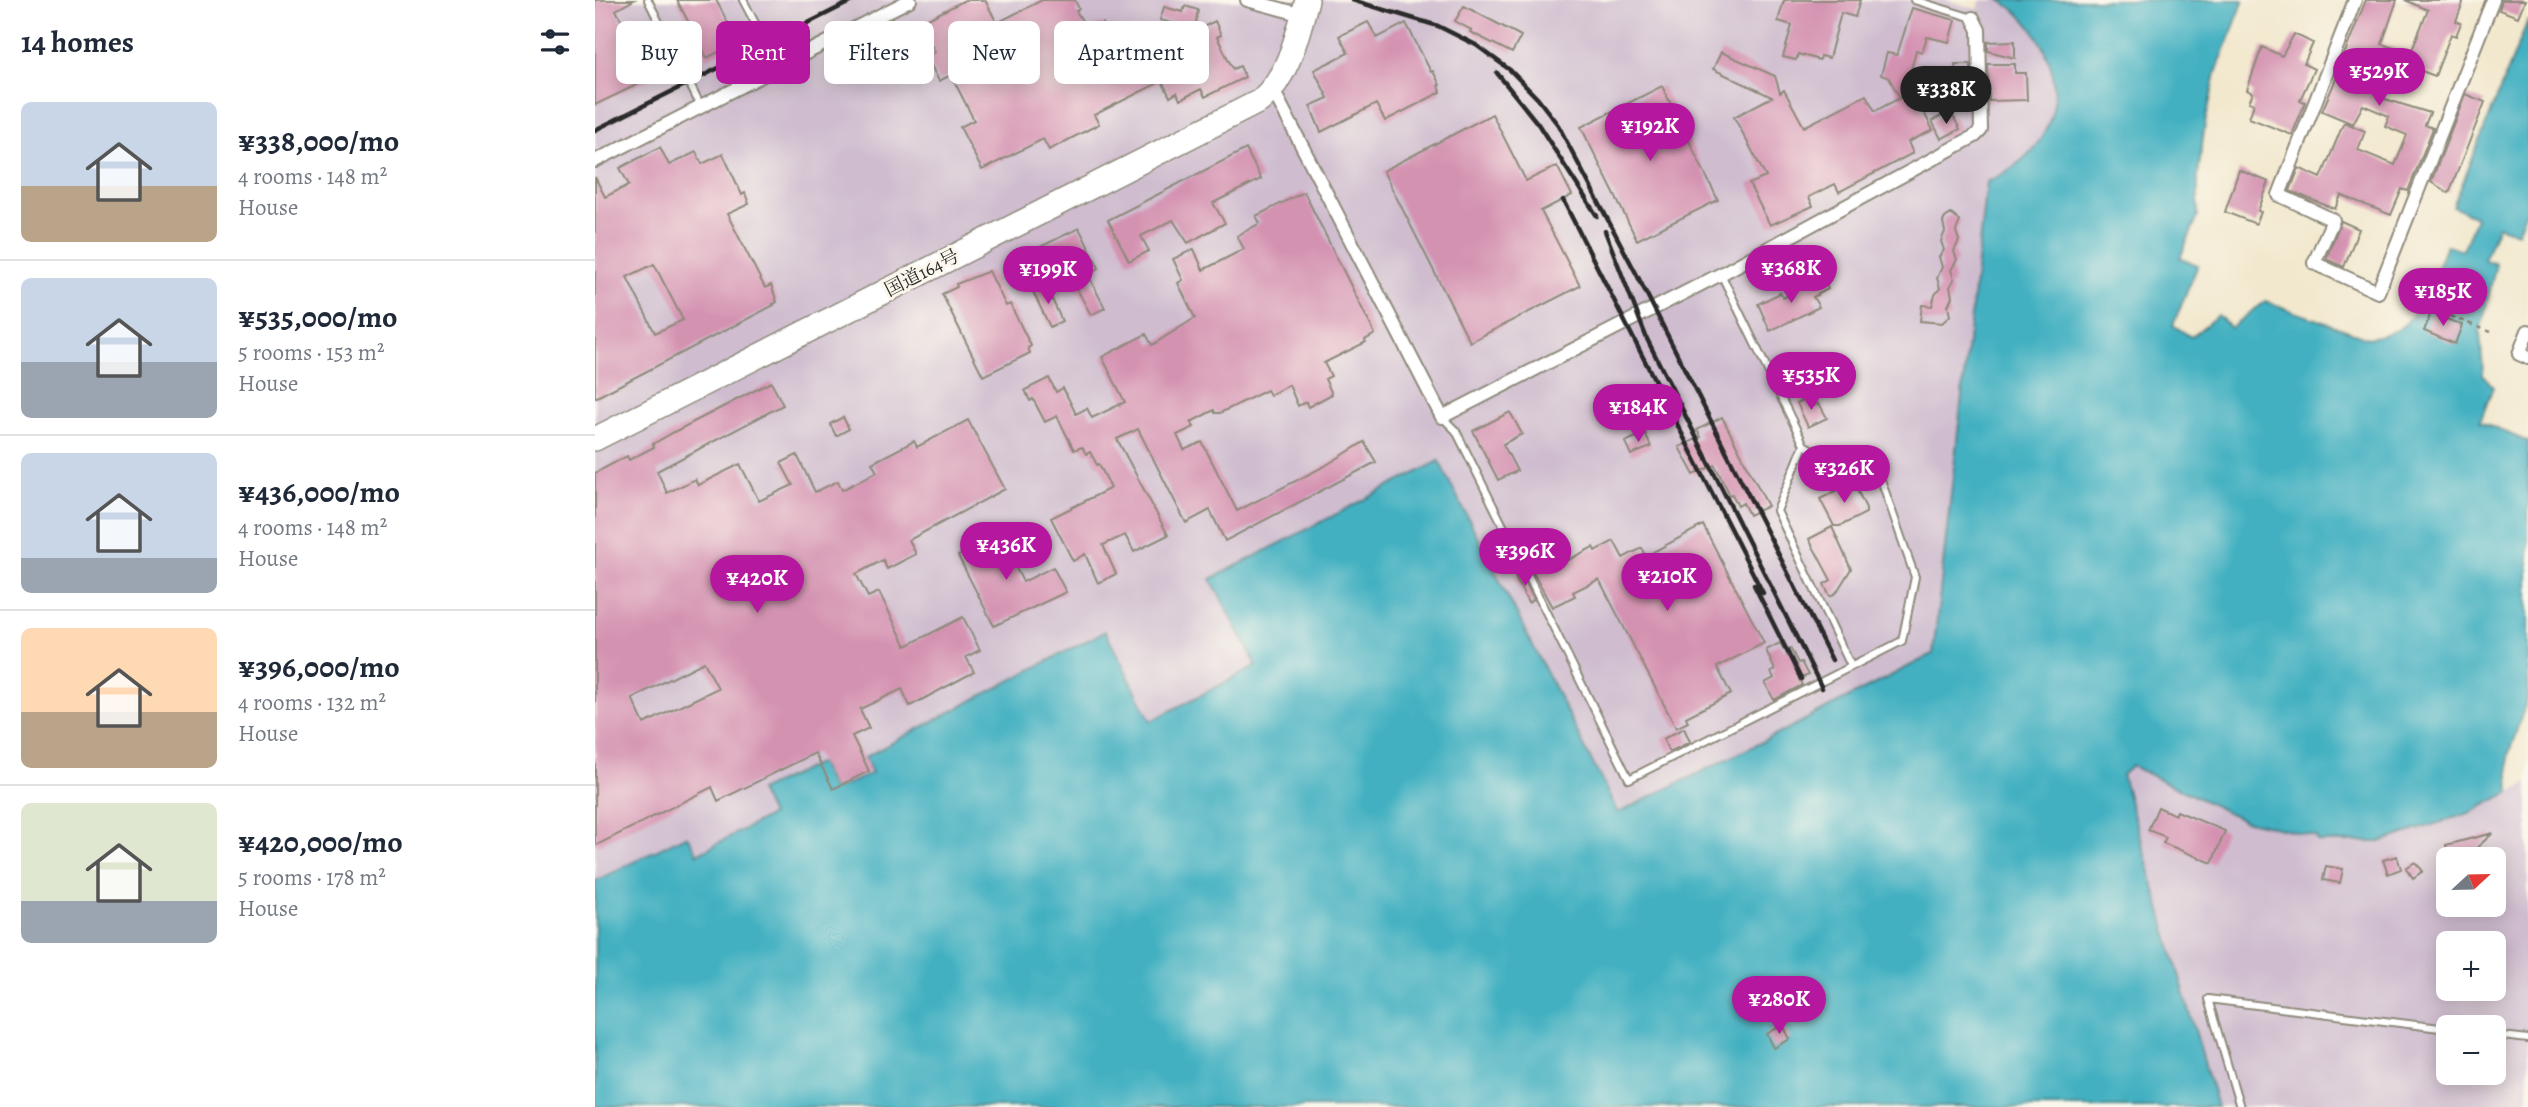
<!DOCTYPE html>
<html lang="en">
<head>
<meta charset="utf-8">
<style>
  :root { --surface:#fff; --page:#f2f2f3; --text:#1f2937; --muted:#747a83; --line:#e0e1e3; --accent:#b5179e }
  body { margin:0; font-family:Alegreya,"Noto Serif JP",serif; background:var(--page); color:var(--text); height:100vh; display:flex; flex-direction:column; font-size:26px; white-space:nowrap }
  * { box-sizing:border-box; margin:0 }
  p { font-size:23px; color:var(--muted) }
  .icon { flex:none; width:38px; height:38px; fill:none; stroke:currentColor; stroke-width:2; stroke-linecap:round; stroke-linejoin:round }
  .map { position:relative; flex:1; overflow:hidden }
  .drawer { display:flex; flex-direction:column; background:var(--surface); width:595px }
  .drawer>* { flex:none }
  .guide { position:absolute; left:21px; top:21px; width:665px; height:63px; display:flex; gap:14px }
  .needle { width:46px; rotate:68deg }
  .tools { position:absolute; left:1841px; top:847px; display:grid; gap:14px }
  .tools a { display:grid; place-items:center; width:70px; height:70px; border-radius:10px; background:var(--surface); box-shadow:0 4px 18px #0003; font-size:35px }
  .price { position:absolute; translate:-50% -60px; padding:0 16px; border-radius:24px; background:var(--accent); color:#fff; font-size:23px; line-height:46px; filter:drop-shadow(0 2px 4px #0008) }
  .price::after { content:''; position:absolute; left:50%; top:42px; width:21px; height:16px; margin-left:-10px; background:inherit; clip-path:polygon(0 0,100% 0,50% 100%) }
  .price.active { background:#222; color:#fff }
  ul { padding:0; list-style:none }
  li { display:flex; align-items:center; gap:21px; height:175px; padding:0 21px }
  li+li { border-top:2px solid var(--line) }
  li span { display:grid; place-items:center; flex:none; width:196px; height:140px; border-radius:10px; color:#555 }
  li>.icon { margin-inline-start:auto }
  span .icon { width:84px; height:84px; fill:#fffc; stroke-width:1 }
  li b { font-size:30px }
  h2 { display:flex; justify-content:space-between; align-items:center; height:84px; padding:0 21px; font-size:30px }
  .pill { padding:0 24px; border-radius:10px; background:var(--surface); box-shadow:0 4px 18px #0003; font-size:24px; line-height:63px }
  .pill.active { background:var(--accent); color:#fff }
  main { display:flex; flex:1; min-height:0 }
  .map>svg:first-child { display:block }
</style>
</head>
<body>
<main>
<section class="drawer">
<h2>14 homes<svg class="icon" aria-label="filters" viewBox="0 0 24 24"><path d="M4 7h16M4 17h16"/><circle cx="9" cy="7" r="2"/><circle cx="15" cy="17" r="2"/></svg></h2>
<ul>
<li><span style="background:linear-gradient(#c9d6e8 60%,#b9a48a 0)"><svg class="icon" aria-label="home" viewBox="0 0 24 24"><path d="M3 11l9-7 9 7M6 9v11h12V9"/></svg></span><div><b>¥338,000/mo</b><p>4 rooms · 148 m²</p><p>House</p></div></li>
<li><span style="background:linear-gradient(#c9d6e8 60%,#9aa5b1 0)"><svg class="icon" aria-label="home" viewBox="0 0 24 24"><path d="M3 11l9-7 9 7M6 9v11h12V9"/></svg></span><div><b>¥535,000/mo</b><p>5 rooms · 153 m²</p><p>House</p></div></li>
<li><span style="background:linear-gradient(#c9d6e8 75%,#9aa5b1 0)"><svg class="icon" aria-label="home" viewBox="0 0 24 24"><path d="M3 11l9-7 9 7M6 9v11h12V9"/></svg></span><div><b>¥436,000/mo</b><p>4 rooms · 148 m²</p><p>House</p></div></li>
<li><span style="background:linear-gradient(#ffd9b3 60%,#b9a48a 0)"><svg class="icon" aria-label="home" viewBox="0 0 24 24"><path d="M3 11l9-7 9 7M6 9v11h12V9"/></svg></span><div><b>¥396,000/mo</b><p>4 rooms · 132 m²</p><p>House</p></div></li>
<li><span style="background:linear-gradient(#dfe7d0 70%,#9aa5b1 0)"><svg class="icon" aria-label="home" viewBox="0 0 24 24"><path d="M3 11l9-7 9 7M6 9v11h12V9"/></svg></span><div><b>¥420,000/mo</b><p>5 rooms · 178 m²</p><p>House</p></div></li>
</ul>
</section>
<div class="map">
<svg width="1933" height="1107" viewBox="0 0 1933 1107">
  <rect width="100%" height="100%" fill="#fbf7ec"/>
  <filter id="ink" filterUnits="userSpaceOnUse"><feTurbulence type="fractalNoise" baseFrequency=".0143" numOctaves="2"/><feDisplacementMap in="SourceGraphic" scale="14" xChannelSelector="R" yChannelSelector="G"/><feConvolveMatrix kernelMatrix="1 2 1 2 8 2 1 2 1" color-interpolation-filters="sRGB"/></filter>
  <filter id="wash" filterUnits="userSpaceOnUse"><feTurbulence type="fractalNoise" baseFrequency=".00686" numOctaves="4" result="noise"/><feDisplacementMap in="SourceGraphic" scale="28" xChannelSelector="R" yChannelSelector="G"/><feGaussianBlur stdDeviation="1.57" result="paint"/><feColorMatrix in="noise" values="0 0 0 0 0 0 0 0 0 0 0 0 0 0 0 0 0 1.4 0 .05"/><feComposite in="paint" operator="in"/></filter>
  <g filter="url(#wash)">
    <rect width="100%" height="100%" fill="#f2e8ce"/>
    <path fill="#cfbdcf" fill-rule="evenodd" d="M0,0H1351L1382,9L1386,0H1404L1430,17L1445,36L1454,61L1458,82V104L1453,125L1442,144L1427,161L1407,175L1391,182L1338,654L1171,740L1023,813L843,461L617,579L662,666L555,721L509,631L270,757L278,773L238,792L223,763L165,791L177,815L101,854L92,835L0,881Z
      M1536,766L1649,820L1721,837L1724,842H1785L1925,788L1933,782V1107H1622L1534,805L1527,775ZM1853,859H1899V905H1853ZM1853,943H1899V989H1853ZM1853,1027H1899V1073H1853Z"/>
    <path fill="#43b0c1" stroke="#376e76" stroke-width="2" d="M1405,0H1649L1621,73L1610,124L1603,175V216L1585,258L1603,265L1578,325L1596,337L1623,315L1636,328L1670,301L1773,338C1783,336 1795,334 1805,328C1826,314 1841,269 1851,245L1868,250L1881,217L1858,207L1933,20V206L1922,233L1903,226L1889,260L1901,264L1885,332L1888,374L1898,387L1885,421L1933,442V697L1913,756L1915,792L1874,813L1785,842H1723L1721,837L1649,820L1537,766L1527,775L1622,1107H0V881L92,835L102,854L176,815L164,791L224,763L238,791L277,773L270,757L510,631L556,721L662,666L616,579L844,461L1023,813L1171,740L1338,654L1391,182C1417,171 1442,152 1453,125C1472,78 1446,23 1405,0Z"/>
    <g id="blocks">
      <path fill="#d492b1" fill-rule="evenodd" d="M0,0H39L21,10L56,78L0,105Z
        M82,0H121L143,42L112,58Z
        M370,0H390L402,23L447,0H480L484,9L481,11L493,30L508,23L519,47L524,45L537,71L585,47L582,40L620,21L626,35L622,37L638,69L645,66L650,77L610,97L606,89L585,100L582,93L575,97L567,81L499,115L504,124L454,150L448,139L387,170L365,127L379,120L356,75L344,81L331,56L340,52L325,23Z
        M1189,0H1265L1260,17L1246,13L1234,58L1225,56L1224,60L1203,54L1201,60L1188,57L1197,25L1183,21Z
        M1771,0H1802L1787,44L1815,54L1833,10L1810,0H1869L1861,21L1866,23L1861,36L1856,34L1840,76L1802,62L1787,98L1835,113L1830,125L1838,128L1813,191L1807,189L1796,215L1746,195L1740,209L1695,191L1704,168L1726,178L1749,122L1770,131L1763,150L1800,165L1809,143L1812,135L1790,126L1794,116L1768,105L1758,124L1727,111L1751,56L1749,55Z
        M1907,0H1930L1923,17L1904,10Z
        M590,6L603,10L600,29L565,20L569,7L588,12Z
        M869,6L926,36L917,53L875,32L876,30L860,21Z
        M1317,8L1360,20L1354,42L1332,37L1327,52L1321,50L1313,82L1338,130L1313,142L1318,153L1244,192L1240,184L1214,197L1218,206L1175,225L1154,184L1171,177L1139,117L1177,97L1118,69L1126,52L1180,76L1185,93L1189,90L1209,127L1271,95L1280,111L1305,98L1294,78L1286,75L1292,53L1302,55Z
        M773,22L782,38L811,23L836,72L838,71L845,85L843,86L846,92L790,121L781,104L726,132L715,106L733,98L719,70L753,53L744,36Z
        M1699,34L1718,43L1709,64L1719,69L1705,100L1710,102L1697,135L1654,118L1659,104L1654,102L1658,93L1652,90L1667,47L1687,56Z
        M1420,41V58L1393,51V42Z
        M1360,64H1376V78H1361Z
        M1393,64H1420V73H1431L1432,100L1394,101Z
        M1067,86L1123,200L1042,240L986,127Z
        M1870,94L1890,102L1854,193L1836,182Z
        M1353,113L1355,118L1358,116L1365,129L1346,139L1337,121Z
        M897,114L931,181L962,166L977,195L946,211L985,286L875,342L788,171Z
        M65,147L74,165L101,152L107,164L128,154L147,195L150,193L154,204L132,214L170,288L176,285L182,302L178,304L179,305L0,398V177L10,197L34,185L25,168ZM59,264L88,320L60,333L32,277Z
        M651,149L666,179L618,203L630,223L593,243L578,220L546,236L554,251L534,261L513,220Z
        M1644,170L1674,182L1663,211L1666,212L1661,224L1630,212Z
        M709,192L780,334L770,340L771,342L729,363L736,376L730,379L737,394L713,407L711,402L703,406L694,385L675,395L672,390L625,413H620L619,410L596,422L599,427L582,435L589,450L607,442L642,511L730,466L769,442L781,462L630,541L615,510L591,523L543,429L522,439L573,535L539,552L530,535L508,545L521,574L503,583L490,554L478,561L456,518L516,488L504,464L502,465L495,452L491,454L487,447L479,450L462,416L450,422L438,399L435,401L430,390L454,378L461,392L468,388L481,414L492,408L497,418L530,402L507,357L551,334L557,345L600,318L583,283L588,280L578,259L599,249L608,270L649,249L642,236L665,223L661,216Z
        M1356,214L1365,221L1361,231L1364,241L1359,251L1362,260L1356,270L1359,279L1355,287L1357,297L1353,306L1355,316L1347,323L1325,321L1327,305L1337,306L1340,295L1345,288L1342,278L1347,267L1344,257L1349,250L1346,241L1350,232L1348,222L1350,218Z
        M1746,221L1764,229L1749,267L1731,259Z
        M484,228L504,268L493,275L510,308L496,315L478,282L456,293L451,282L460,278L445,247Z
        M394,271L411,306L415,304L436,346L433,348L435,353L388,376L347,294L362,287L361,284Z
        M1227,278L1233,289L1218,297L1224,307L1175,331L1163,304L1185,293L1188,298Z
        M451,286L467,321L455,327L438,292Z
        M1836,313L1867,325L1860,344L1829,331Z
        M176,382L188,405L62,471L72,493L100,479L103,485L145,464L164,501L198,485L186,463L202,455L220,492L243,481L247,490L282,472L277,463L319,441L322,447L373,420L410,489L314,540L321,554L292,569L288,560L261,574L273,597L284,592L311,646L368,617L385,650L371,657L379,672L315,706L307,689L265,709L274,728L257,736L274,771L238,789L220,753L123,801L117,787L0,846V473L32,456L34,460L59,447L58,444L79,432ZM109,662L123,688L49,724L37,698Z
        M1214,397L1218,406L1224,403L1232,418L1213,427L1202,403Z
        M915,412L927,434L908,444L922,471L903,480L878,431Z
        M248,417L254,429L241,436L235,424Z
        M1127,417L1173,506L1154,515L1148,503L1143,506L1137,494L1135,495L1120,465L1099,475L1084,447L1106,437L1102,430Z
        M1050,433L1056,447L1036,455L1030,442Z
        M1258,482L1271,508V513L1245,526H1239L1225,499Z
        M1108,525L1169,643L1122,667L1136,694L1091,717L1093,722L1081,728L1004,579L978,592L980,596L957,607L936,569L940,566L939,564L957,552L965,564L998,547L1000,551L1019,541L1028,558L1047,548L1051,556Z
        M1237,527L1256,569L1241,593L1235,596L1229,584L1236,580L1214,539Z
        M404,535L428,582L458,567L471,592L399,626L363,556Z
        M926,574L939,600L933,603L920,577Z
        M1185,643L1189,650L1195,648L1203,663L1206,662L1213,675L1204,679L1207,685L1179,700L1170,683L1179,678L1176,672L1180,670L1171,650Z
        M1089,728L1095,742L1074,752L1068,739Z
        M1563,807L1580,815L1582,811L1630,831L1617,863L1568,843L1571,837L1553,830Z
        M1898,833L1878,851L1854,857L1851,845Z
        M1802,856L1806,869L1793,874L1788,860Z
        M1820,862L1828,871L1818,878L1811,868Z
        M1731,866L1748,869L1745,883L1728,880Z
        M1188,1025L1195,1039L1179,1048L1172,1034Z"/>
    </g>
  </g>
  <g filter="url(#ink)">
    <use href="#blocks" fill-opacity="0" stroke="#8e8a7c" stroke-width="2"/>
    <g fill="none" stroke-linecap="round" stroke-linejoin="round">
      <g stroke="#8e8a7c" stroke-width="10">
        <path id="lane" d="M53,0L106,107
          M148,0L183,67
          M1319,0L1378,18
          M847,417L861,431L1034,779L1307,641L1320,577L1284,474L1241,463L1209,445L1126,274
          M1209,445L1182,511L1256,666
          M1899,1035L1933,1039
          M1645,1107L1613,999L1853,1029"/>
      </g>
      <g stroke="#8e8a7c" stroke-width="16">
        <path id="street" d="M652,0L708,15
          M1760,0L1684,195L1738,220L1719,263L1783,292L1898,0
          M678,90L847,417L1126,274L1380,136L1386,130L1384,30L1378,18
          M0,161L315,0
          M1933,331L1924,354L1933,358"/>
      </g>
      <g stroke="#8e8a7c" stroke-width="26">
        <path id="highway" d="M0,439L665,101C694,76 702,36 712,0"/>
      </g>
      <path stroke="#8e8a7c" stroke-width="2.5" stroke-dasharray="5 5" stroke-linecap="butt" d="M1808,298L1896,332"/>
      <use href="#lane" stroke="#fff" stroke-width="6"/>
      <use href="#street" stroke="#fff" stroke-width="12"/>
      <use href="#highway" stroke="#fff" stroke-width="23"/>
      <path stroke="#2b2b2b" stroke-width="4.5" d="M757,0L843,26L881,45L915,70L943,99L963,125L1042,275L1237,660
        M902,73L943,124L1002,216
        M0,130L259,0
        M968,200L1168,593
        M1010,231L1052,339L1227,688
        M1159,585L1206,679"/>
    </g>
  </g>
  <g text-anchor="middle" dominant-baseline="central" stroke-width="6" stroke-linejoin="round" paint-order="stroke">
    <g font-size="19" fill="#2b2b2b" stroke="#fbf7ec">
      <text transform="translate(327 273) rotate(-27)">国道164号</text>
    </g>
  </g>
</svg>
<div class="tools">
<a><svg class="needle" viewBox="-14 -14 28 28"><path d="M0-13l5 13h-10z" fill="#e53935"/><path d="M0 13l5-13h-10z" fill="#747a83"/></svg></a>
<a>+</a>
<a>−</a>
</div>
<b class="price" style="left:1784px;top:108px">¥529K</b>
<b class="price active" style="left:1351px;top:126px">¥338K</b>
<b class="price" style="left:1055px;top:163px">¥192K</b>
<b class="price" style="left:1196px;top:305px">¥368K</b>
<b class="price" style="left:453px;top:306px">¥199K</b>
<b class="price" style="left:1848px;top:328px">¥185K</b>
<b class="price" style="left:1216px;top:412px">¥535K</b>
<b class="price" style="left:1043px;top:444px">¥184K</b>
<b class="price" style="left:1249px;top:505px">¥326K</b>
<b class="price" style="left:411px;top:582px">¥436K</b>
<b class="price" style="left:930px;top:588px">¥396K</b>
<b class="price" style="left:1072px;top:613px">¥210K</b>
<b class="price" style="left:162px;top:615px">¥420K</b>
<b class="price" style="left:1184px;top:1036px">¥280K</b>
<div class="guide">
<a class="pill">Buy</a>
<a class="pill active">Rent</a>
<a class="pill">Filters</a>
<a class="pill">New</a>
<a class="pill">Apartment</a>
</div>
</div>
</main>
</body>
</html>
